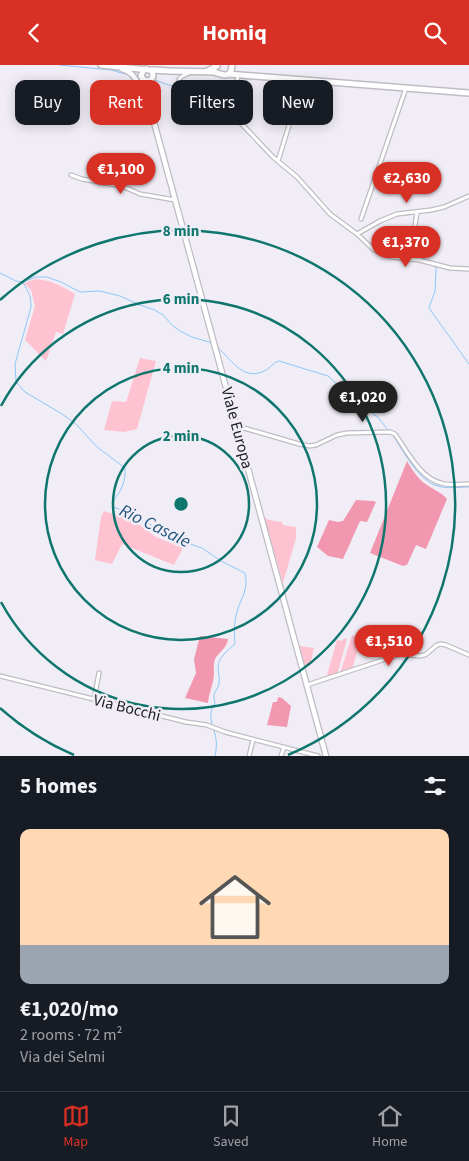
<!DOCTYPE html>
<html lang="en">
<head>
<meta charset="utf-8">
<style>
  :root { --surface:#171b24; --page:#20242c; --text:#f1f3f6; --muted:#9ea1a6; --line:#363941; --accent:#d93025 }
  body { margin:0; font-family:"Source Sans 3",sans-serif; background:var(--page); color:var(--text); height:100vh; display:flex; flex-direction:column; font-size:19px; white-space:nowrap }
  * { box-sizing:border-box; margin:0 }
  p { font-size:16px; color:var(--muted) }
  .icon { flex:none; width:28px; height:28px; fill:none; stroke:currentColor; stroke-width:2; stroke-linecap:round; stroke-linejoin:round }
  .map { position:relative; height:691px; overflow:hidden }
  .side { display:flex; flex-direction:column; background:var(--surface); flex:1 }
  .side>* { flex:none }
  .hud { position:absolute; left:15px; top:15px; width:440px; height:45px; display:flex; gap:10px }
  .price { position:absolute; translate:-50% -42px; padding:0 11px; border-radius:18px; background:var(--accent); color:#fff; font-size:16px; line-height:32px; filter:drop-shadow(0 1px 2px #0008) }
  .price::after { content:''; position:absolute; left:50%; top:30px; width:15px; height:11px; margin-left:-8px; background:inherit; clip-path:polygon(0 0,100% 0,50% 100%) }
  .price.on { background:#222; color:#fff }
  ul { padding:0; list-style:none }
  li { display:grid; align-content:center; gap:10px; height:265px; padding:0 20px }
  li span { display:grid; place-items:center; height:155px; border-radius:10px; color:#555 }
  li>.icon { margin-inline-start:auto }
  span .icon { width:90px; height:90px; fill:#fffc; stroke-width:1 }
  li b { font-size:21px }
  h2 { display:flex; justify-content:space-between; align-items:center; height:60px; padding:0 20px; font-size:21px }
  .chip { padding:0 18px; border-radius:10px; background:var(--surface); box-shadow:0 2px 12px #0003; font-size:18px; line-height:45px }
  .chip.on { background:var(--accent); color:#fff }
  header { display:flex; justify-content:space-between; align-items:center; height:65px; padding:0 20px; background:var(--accent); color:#fff; font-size:22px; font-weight:700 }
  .dock { display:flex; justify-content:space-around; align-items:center; height:70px; border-top:1px solid var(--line); background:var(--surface); font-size:14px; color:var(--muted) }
  .dock a { display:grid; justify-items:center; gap:2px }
  .dock .on { color:var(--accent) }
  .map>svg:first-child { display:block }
</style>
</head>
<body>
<header><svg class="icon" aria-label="back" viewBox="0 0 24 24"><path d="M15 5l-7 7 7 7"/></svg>Homiq<svg class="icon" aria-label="search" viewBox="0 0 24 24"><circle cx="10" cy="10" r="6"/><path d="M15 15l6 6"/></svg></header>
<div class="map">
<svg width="469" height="691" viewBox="0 0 469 691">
  <rect width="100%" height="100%" fill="#f1edf6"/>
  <path fill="#ffc2d1" d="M35,214C51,215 62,221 75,229L63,269L56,267L46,296L25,275L35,241L31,225L24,218Z
    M140,293L156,296L137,364L124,367L104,365L112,336L126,337Z
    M104,446L134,456L156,472L183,483L174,500L122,479L112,499L95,495L101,452Z
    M264,452L269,455L282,457L283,460L296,462V473L283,518Z
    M352,570L361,573L352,605L340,609Z
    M344,573L347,574L337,610L329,612L327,610L337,575L342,576Z
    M299,581L314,583L310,601H305Z"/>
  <path fill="#f297b0" d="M407,396C413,406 418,414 427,420C434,425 441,427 447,434L426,484L416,480L407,500L403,501L370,488Z
    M356,435L371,436H373L376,437L367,457L360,456L343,494L328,491L317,482L329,455L338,457L343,456Z
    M200,571L228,574C227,583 219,587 215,594C213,600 214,604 214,610C213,620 209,628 208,638L185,633L196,608L194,594Z
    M278,632L282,633L291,641L287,662L267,660L273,637H277Z"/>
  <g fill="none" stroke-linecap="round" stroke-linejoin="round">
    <path stroke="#8ec7f7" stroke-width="1" d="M59,0L111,5L129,10
      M155,15L180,24
      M246,66L274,95
      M316,136L321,141
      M431,200L435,201L436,203L435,226L429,243L469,299
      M0,208L16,216L23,217C28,228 31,228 31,242L15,299L16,317L25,327L62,349L76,359L97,382L125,403C126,416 121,427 112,437L113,442L131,448L173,473L202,483L221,496L245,508C249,525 241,532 237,547C234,558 234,568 235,579C228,585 218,593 218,602C218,607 220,613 219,619C216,628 212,627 215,638C206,651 214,661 216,674C217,679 216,686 215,691
      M23,217L36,212H47L61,217L80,227L100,226L120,231L140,240L155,245L163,250L172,260L180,266L192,272L212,278
      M217,282C231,293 241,315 262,307C269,305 272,298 279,296L328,311L350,331L368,346L378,352L387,364
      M392,369C403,385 418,416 438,421C447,424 459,422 469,422"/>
    <g stroke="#bfbcc4" stroke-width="5.5">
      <path id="street" d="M189,8C180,12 176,13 182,23L217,38L224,42L237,54L273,92L297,112L330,149L357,169L374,185L391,192L419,195L450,203L469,204
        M224,42L230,22L237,17L238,10
        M278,96L303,15
        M71,110L82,114L122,121L140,129L175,135
        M361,154L406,23
        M410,166L414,167L417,147
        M357,169L380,156L397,149L431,145L444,142L469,131
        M419,195L421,176
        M237,361L299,379L310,381L316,380L337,370L347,368L390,367L395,369C407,386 420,413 441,418C450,421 460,419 469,419
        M0,611L186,657L207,660L225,667L318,691
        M307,620L401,589L419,591L425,590L437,580L441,579L446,580L469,590
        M94,634L99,608
        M249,691L253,675
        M281,691L284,682"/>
    </g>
    <g stroke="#bfbcc4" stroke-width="7">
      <path id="secondary" d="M122,4C134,7 137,17 143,27
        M142,13L326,691
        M147,30L151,15"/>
    </g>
    <g stroke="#bfbcc4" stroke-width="8">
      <path id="primary" d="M101,0L149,5L152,6L153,11C152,15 149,17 144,15L141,11L143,6L146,4
        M151,5H154C174,7 194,6 214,7C218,8 221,10 225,10C229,10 229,9 231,6L232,0
        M207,6L217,1
        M228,9L469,28"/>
    </g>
    <use href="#street" stroke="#fff" stroke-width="3"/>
    <use href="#secondary" stroke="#fff" stroke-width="4.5"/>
    <use href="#primary" stroke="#fff" stroke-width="5"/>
  </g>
  <g fill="none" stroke="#0f766e" stroke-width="2.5">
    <circle cx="181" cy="439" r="68"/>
    <circle cx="181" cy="439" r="136"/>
    <path d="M1 341A205 205 0 1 1 1 537"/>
    <path d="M74 690A273 273 0 0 1 0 643M0 235A273 273 0 1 1 288 690"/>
  </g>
  <g text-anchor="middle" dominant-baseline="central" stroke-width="5" stroke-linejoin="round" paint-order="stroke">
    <g font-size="16" fill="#1c1b1e" stroke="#f1edf6">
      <text transform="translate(237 363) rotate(75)">Viale Europa</text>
      <text transform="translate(127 643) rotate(14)">Via Bocchi</text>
    </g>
    <g font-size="18" font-style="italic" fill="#23567e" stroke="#f1edf6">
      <text transform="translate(155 461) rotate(26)">Rio Casale</text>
    </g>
  </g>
  <circle cx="181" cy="439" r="8" fill="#0f766e" stroke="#f1edf6" stroke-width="2.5"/>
  <g font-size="15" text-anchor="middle" font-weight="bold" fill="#0f766e" stroke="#f1edf6" stroke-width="5" stroke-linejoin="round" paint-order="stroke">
    <text x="181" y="171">8 min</text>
    <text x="181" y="239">6 min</text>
    <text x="181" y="308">4 min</text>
    <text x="181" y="376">2 min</text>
  </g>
</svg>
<b class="price" style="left:121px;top:130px">€1,100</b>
<b class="price" style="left:407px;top:139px">€2,630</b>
<b class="price" style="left:406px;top:203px">€1,370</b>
<b class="price on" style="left:363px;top:358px">€1,020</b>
<b class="price" style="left:389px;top:602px">€1,510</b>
<div class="hud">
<a class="chip">Buy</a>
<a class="chip on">Rent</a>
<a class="chip">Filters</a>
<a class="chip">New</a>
</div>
</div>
<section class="side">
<h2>5 homes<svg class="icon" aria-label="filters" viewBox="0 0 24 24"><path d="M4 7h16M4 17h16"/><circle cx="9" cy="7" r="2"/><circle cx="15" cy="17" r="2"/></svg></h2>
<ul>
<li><span style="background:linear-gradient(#ffd9b3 75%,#9aa5b1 0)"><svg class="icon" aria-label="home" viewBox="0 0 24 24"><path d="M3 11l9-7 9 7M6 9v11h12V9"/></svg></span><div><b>€1,020/mo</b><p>2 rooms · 72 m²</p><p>Via dei Selmi</p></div></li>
</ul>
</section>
<nav class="dock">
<a class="on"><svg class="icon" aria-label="map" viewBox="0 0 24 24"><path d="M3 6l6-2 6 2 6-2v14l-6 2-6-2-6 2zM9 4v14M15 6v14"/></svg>Map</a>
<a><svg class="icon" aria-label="saved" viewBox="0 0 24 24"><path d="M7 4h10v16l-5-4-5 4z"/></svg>Saved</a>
<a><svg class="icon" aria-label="home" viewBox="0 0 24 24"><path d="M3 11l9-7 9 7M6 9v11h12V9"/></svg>Home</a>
</nav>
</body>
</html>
